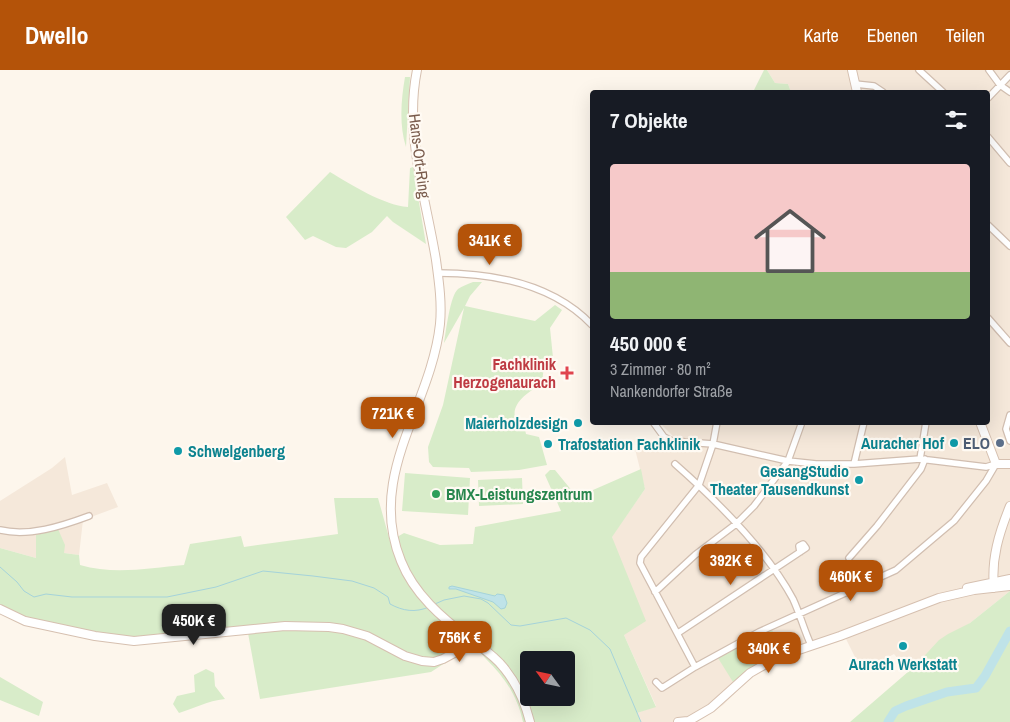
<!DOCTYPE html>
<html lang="de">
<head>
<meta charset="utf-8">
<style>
  :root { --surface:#171b24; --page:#20242c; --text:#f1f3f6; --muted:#9ea1a6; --line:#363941; --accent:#b45309 }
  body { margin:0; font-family:"Archivo Narrow",sans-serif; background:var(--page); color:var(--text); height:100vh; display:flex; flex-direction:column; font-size:19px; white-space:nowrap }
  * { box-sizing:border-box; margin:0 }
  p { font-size:16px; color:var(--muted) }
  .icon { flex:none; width:28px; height:28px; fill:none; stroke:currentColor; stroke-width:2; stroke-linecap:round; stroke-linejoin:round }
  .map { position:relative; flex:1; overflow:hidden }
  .panel { position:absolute; left:590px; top:20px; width:400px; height:335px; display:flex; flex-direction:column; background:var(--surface); border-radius:5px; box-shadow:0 5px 20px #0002 }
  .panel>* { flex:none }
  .needle { width:32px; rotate:303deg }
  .fabs { position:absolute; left:520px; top:581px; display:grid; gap:10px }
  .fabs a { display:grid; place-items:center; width:55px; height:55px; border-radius:5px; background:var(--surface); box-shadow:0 5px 20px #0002; font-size:25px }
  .price { position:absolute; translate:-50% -42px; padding:0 11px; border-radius:10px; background:var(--accent); color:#fff; font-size:16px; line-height:32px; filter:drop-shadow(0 1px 2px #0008) }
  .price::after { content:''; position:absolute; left:50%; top:30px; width:15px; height:11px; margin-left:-8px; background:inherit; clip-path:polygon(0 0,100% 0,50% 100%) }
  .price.on { background:#222; color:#fff }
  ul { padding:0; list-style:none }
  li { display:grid; align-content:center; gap:10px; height:265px; padding:0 20px }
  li+li { border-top:1px solid var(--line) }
  li span { display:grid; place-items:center; height:155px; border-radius:5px; color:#555 }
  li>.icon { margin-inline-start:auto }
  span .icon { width:90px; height:90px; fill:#fffc; stroke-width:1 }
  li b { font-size:21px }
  h2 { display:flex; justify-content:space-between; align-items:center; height:60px; padding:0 20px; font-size:21px }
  header { display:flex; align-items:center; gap:30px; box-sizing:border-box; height:70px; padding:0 25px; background:var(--accent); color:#fff }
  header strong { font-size:24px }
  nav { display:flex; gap:28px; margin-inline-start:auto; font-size:18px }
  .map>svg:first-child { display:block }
</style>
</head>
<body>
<header>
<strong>Dwello</strong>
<nav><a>Karte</a><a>Ebenen</a><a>Teilen</a></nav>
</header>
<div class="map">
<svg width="1010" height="652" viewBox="0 0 1010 652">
  <rect width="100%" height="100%" fill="#fdf6ec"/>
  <path fill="#f5e8da" d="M767,0H1010V521L909,602L894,584L862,601L845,567L838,572L774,592L752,606L723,635L696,652H641L637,643L656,636L624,565L612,466L645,419L635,379L673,366L660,353L988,352V22H791L788,14L775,13Z
    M65,387L72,425L107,413L118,437L83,450L79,485L64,483L36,488L0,478V431L52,398Z"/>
  <path fill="#d8ecc9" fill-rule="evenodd" d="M764,0H767L775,13L788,14L791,22H753Z
    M405,7H410L406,77C399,55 401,30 405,7Z
    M413,97L426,174L393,152L387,146L372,162L346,178L336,177L313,166L305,170L286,147L330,102C352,115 383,135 408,137L410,98Z
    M473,212H482L470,226L465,236L535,251L555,235L562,240L550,258L553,288C544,295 542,302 543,313C529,322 509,333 516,351L524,355L526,364L539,367L547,395L519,400L471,402L469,398L433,397L429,392L428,377L443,335L464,238L444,273C446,261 450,226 458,219C462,216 468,214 473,212Z
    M641,399L645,419L612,467L646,551L624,565L656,637L637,643L641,652H523C517,625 505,608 486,589C482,584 478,579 471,576L431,602L260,629L248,563L131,573L24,550L0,537V478L36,488V465L58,459L65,475L64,483L79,485L80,495C114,505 150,498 184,495L190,474L241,466L244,477L338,464L334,428H378L390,471L404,463L440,475L473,474L475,457L561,441L545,405L550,400H555L577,427ZM529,590H566V628H529Z
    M405,403L470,408L468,445L402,441Z
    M522,408L523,434L479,436L478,410Z
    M1010,521V652H850L916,595L939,570L948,564L970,553Z
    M772,560L782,580L760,591L733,612L718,588Z
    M206,599L214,603L215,616L225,629C207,631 195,638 179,643L173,634L177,626L195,622L194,605Z
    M0,607L43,632L39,646L0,630Z"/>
  <path fill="#bfe3e8" stroke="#a5d3da" d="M452,516L495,526L497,524L504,525L507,533L505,538L501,539L493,532L456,519H449V517Z"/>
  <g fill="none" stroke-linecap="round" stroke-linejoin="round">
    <path stroke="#a5d3da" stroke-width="1" d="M0,497L17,512L24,521L34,527L46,524L72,527H167L216,517L263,501L313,506L352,511L374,518L388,527L390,534C403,541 415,543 429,537
      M435,534L444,530L464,526L481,529L488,533L511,555L520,556L566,548L590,560L610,579L641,652"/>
    <path stroke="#bfe3e8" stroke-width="9" d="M888,652L895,641L906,636L947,622L976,618L985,606L1010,561"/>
    <g stroke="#d1beb0" stroke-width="8">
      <path id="street" d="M919,0L943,22
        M989,0L1000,15L1010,22
        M855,14L874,16L883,22
        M988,28L1010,5
        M988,67L1010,93
        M988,155L1010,176
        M438,203C493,203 553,214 592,255
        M988,248L1010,273
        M1010,345L1006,359L1010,371
        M653,352L664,367L672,371L713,374L788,391L816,394H854L920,389L986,397L996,394
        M920,389L926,352
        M675,394C717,431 766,479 793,529C800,544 804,560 811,575
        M854,394L864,352
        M0,460C29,467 62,456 89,446
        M849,488L877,456L921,399L925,389
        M655,522L695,485L736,454L754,436L788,391L802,352
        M678,563C720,535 763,507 806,478L803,474L799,476L800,482
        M695,597L640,493L641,487L699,415L713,374L717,352
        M656,612L662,618L695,597L759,562L896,500L954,451L986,411L996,394"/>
    </g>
    <g stroke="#d6c0b0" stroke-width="10">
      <path id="secondary" d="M417,0C404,64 426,128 436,190C439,212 442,233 440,254C431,337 366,405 401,491C414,524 442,548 470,569C482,578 495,586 504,598C517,614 525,632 530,652
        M852,0L857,22
        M980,352L996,394H1010
        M967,518L1010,509
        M994,518C991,489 999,463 1010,436
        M0,539L25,551L95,566L134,571L285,556L329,557L343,559L367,566L405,586L422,591L434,592L443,589L454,583L468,568
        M678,652L688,651
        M687,652L711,638L750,603L778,587L840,566L939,528L974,520L1010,516"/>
    </g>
    <use href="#street" stroke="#fff" stroke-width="5.5"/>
    <use href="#secondary" stroke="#fff" stroke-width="8"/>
  </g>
  <path fill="#e0444e" stroke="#fffaf3" stroke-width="2" d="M564.5 295.5h5v5h5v5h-5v5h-5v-5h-5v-5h5z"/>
  <g fill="#0f9aa8" stroke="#fffaf3" stroke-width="2">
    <circle cx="578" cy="353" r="5"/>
    <circle cx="954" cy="373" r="5"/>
    <circle cx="548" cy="374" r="5"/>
    <circle cx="178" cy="381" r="5"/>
    <circle cx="859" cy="410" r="5"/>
    <circle cx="903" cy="576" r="5"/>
  </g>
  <circle fill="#5c6f8a" stroke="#fffaf3" stroke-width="2" cx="1000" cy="373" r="5"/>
  <circle fill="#2e9e5b" stroke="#fffaf3" stroke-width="2" cx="436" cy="424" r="5"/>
  <g text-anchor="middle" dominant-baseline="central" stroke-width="4.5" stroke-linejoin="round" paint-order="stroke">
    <g font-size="16" fill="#7a5c4d" stroke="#fffaf3">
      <text transform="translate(420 86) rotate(83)">Hans-Ort-Ring</text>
    </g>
    <g font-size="16" font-weight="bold" fill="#be3a42" stroke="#fffaf3" text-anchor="end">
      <text x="556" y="294">Fachklinik<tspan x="556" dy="18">Herzogenaurach</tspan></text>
    </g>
    <g font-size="16" font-weight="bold" fill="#0d838f" stroke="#fffaf3" text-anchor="end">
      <text x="568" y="353">Maierholzdesign</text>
      <text x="944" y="373">Auracher Hof</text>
      <text x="558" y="374" text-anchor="start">Trafostation Fachklinik</text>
      <text x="188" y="381" text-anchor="start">Schwelgenberg</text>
      <text x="849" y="401">GesangStudio<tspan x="849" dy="18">Theater Tausendkunst</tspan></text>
      <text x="903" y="594" text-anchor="middle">Aurach Werkstatt</text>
    </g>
    <g font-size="16" font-weight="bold" fill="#4e5e75" stroke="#fffaf3" text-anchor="end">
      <text x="990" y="373">ELO</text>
    </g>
    <g font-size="16" font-weight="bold" fill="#27864d" stroke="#fffaf3" text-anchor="start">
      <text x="446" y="424">BMX-Leistungszentrum</text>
    </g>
  </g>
</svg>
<div class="fabs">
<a><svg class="needle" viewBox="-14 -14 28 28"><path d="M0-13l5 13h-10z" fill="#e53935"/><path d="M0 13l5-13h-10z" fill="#9ea1a6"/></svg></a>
</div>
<b class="price" style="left:490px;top:196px">341K €</b>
<b class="price" style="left:393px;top:369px">721K €</b>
<b class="price" style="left:731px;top:516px">392K €</b>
<b class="price" style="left:851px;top:532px">460K €</b>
<b class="price on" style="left:194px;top:576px">450K €</b>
<b class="price" style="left:460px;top:593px">756K €</b>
<b class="price" style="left:769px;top:604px">340K €</b>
<section class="panel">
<h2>7 Objekte<svg class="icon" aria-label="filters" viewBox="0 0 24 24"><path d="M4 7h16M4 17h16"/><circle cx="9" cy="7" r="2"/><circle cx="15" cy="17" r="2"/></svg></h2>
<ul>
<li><span style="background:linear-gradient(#f6c9c9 70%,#8fb573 0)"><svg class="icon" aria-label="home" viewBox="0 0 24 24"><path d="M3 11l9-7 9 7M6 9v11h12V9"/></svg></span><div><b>450 000 €</b><p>3 Zimmer · 80 m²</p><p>Nankendorfer Straße</p></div></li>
</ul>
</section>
</div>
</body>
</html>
